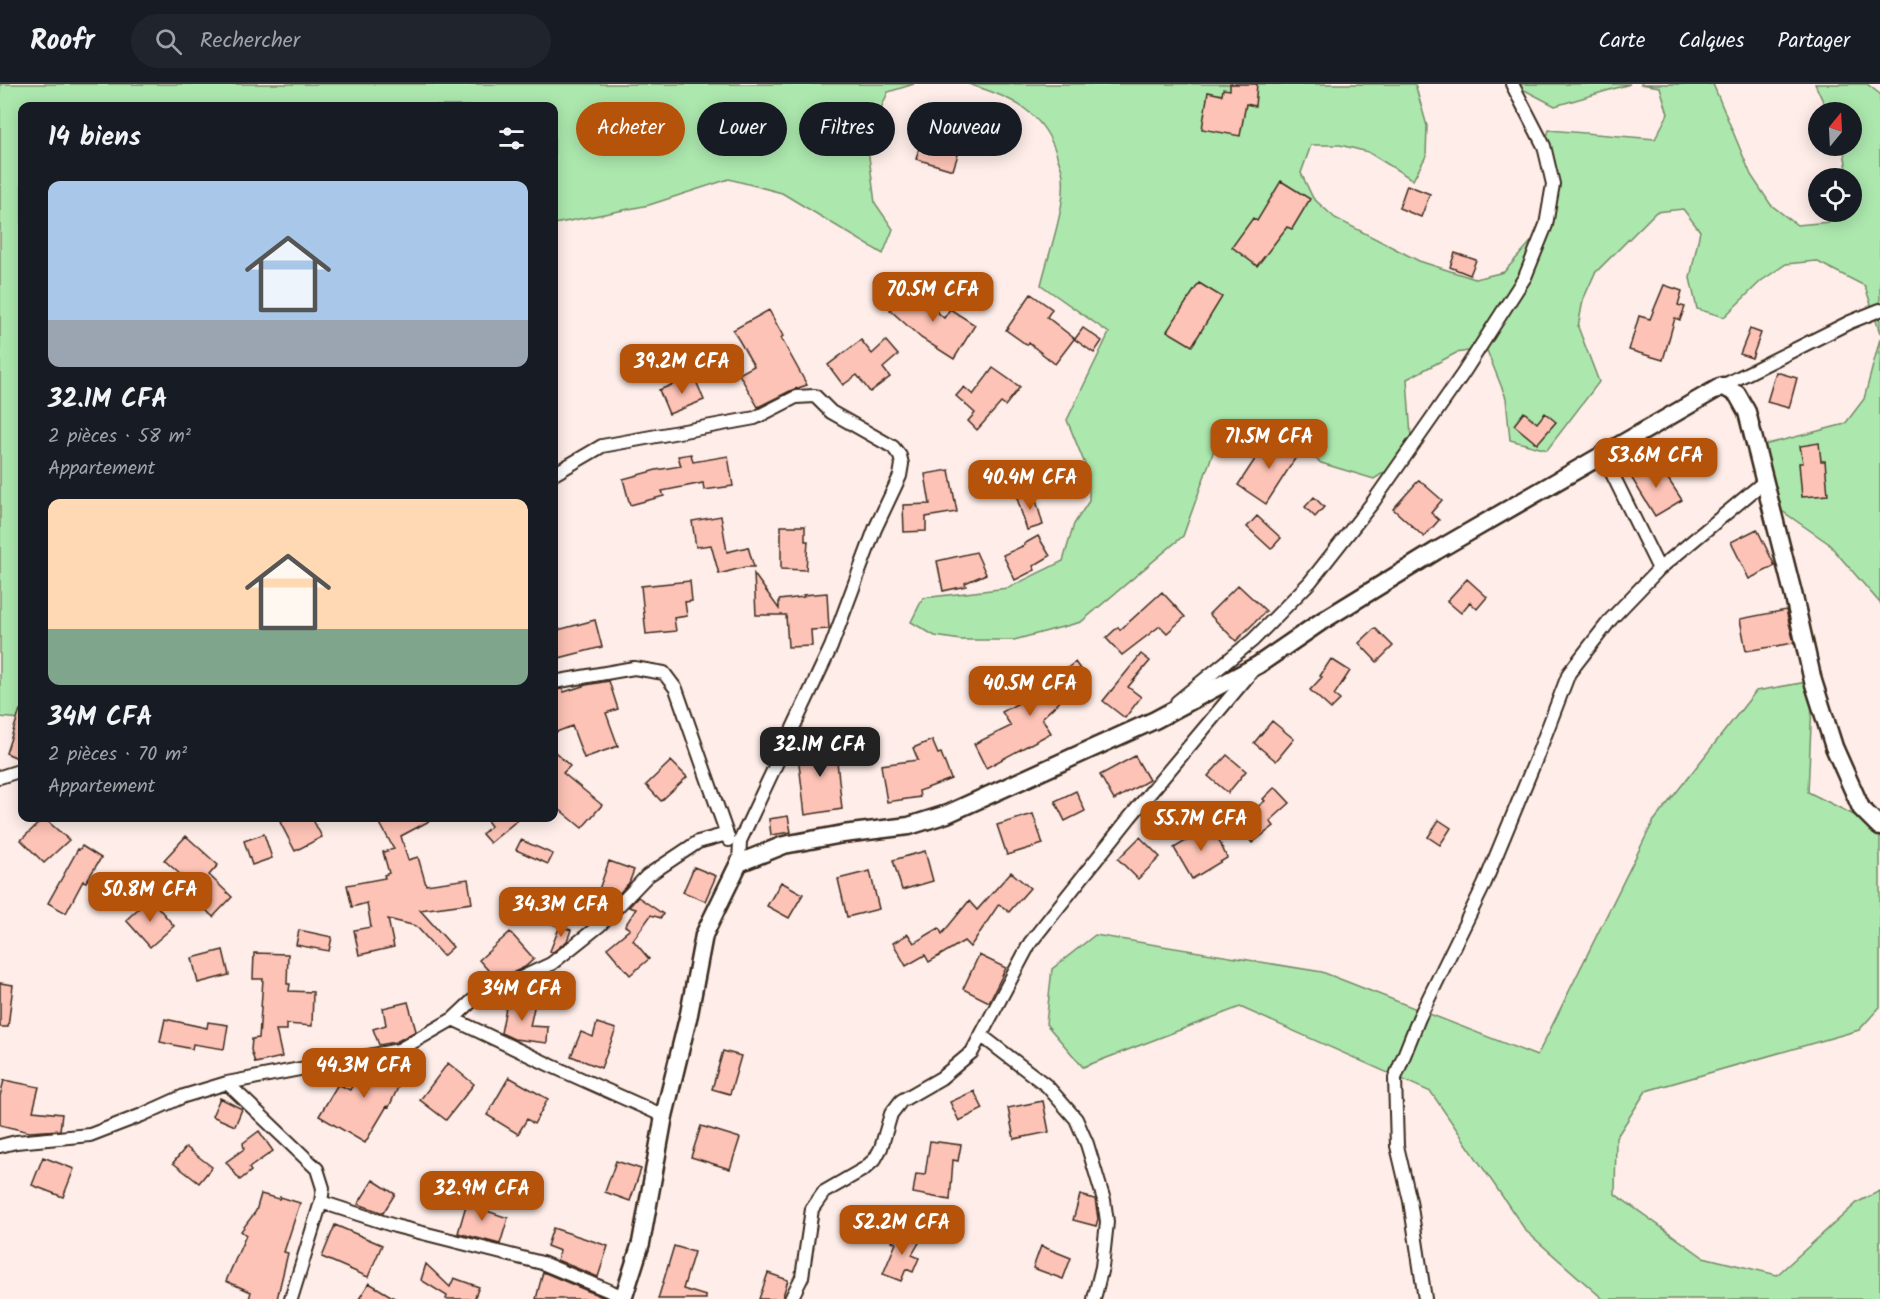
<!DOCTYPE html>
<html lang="fr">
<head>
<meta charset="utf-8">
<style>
  :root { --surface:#171b24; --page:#20242c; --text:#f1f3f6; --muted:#9ea1a6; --line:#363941; --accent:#b45309 }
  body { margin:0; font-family:Kalam,sans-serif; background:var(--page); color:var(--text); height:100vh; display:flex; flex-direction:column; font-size:22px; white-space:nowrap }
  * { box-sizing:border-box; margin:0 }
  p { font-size:20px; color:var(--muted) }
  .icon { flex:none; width:33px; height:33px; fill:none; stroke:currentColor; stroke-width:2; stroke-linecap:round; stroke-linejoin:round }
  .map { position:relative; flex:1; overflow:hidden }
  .drawer { position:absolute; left:18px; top:18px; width:540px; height:720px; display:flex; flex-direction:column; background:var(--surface); border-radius:12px; box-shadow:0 3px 15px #0003 }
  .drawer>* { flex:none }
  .top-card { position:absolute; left:576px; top:18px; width:570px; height:54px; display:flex; gap:12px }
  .needle { width:39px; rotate:18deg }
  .controls { position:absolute; left:1808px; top:18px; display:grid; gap:12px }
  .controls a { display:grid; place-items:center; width:54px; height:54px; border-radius:50%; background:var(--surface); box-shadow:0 3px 15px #0003; font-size:30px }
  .price { position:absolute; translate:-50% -51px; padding:0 14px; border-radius:12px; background:var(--accent); color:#fff; font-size:20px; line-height:39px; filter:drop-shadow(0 2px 3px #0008) }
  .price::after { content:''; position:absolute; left:50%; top:36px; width:18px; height:14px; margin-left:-9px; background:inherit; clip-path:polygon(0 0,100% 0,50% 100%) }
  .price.on { background:#222; color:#fff }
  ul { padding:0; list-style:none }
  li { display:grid; align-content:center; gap:12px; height:318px; padding:0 30px }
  li span { display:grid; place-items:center; height:186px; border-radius:12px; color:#555 }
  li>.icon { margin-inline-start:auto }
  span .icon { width:108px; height:108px; fill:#fffc; stroke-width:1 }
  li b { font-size:26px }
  h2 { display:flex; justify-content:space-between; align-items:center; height:72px; padding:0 30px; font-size:26px }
  .tag { padding:0 21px; border-radius:27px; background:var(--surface); box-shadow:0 3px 15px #0003; font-size:21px; line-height:54px }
  .tag.on { background:var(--accent); color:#fff }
  header { display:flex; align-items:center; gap:36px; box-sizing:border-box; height:84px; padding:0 30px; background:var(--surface); border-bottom:2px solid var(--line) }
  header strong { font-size:28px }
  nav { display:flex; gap:33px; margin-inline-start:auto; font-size:21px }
  .search { width:420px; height:54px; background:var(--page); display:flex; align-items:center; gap:15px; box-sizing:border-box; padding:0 21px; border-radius:33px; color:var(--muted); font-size:22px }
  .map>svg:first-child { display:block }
</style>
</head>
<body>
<header>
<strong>Roofr</strong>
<div class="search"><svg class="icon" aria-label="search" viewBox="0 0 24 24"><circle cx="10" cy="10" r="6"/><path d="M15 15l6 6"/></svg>Rechercher</div>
<nav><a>Carte</a><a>Calques</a><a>Partager</a></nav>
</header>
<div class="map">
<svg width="1880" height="1215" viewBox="0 0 1880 1215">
  <rect width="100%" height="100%" fill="#feede9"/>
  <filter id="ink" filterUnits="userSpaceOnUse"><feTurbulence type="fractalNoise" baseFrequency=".0167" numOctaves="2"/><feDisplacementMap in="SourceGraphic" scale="12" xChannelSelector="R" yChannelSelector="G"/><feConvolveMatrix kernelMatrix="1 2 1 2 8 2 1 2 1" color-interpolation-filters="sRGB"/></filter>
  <g filter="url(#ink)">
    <path fill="#ace8ae" stroke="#748966" stroke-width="1.5" d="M0,0H914L888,8L876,36L868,65L875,119L893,145L883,170L782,109L729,95L649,121L554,140V22H22V635L0,633Z
      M968,0H1415L1427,42L1426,72L1413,96L1368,68L1340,61H1311L1301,89L1313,114L1335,134L1419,177L1475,195L1504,188L1546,141L1553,100L1544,62L1549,46L1655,55L1668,30L1660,3L1640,0H1713L1751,91L1771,121L1797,141L1830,138L1834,128H1851V94H1844L1847,85L1843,62H1851V28H1828L1815,0H1867L1880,10V249L1865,202L1816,177L1786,180L1761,197L1724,233L1697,225L1690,194L1700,147L1683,125L1656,128L1595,189L1583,216L1578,243L1599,298L1547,366L1510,356L1506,314L1486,264L1456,269L1407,295L1411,353L1399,379L1374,395L1321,379L1277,346L1224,338L1183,452L1081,538L1014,556H961L935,552L911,538L923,514L1008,504L1063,477L1074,440L1089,417V390L1067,336L1109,249L1041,201C1048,171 1066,124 1063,93C1063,87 1060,81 1058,75C1045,28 1012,13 968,0Z
      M1513,0H1630L1555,22Z
      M1880,255V519L1828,459L1759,411L1754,385L1764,361L1845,340L1864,315Z
      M1813,597L1808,708L1880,744V923L1859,946L1646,1007L1616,1054L1615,1110L1703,1173L1777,1191L1858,1118L1880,1107V1215H1603L1526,1147L1431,1008L1240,923L1083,983L1046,940L1052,885L1095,851L1322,888L1537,972L1653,738L1756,607Z"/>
    <path fill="#fdc3b6" stroke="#3b2a1e" stroke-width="1.5" d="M1230,0H1257L1255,22L1246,20L1240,52L1202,45L1208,8L1222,11L1223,5L1230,6Z
      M922,53L960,64L953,86L916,75Z
      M1281,97L1310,115L1292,145L1287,143L1257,182L1232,163L1253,134L1257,137Z
      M1407,101L1430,110L1421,133L1399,124Z
      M1455,169L1476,176L1470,191L1450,183Z
      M1199,199L1222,213L1192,262L1167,247Z
      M1664,201L1682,207L1678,221L1685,223L1680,236L1675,234L1663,276L1629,266L1639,232L1650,235Z
      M910,203L944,234L950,225L975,241L954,275L921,254L890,226Z
      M1031,210L1052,225L1047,233L1075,255L1083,244L1102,257L1094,269L1074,255L1055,280L1029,259L1027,261L1006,246Z
      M769,226L783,252L781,254L807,301L792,306L758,323L739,290L754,282L733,246Z
      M1750,245L1761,249L1752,274L1740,270Z
      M861,256L872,270L886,257L898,271L883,284L890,293L870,308L857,291L843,301L828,281Z
      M993,284L1020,303L1005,322L1001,319L977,346L968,337L975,329L956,312L964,303L973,311Z
      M1776,288L1797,294L1789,324L1767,318Z
      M694,292L704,316L669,330L659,306Z
      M1524,328L1537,339L1545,329L1556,338L1537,360L1514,341Z
      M1278,353L1300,367L1266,420L1238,401L1263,363L1269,367Z
      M1819,359L1821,377H1825L1828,411L1802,413L1799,379H1803L1800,362Z
      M691,370L693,378L728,372L733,402L704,406L703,399L662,407L664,412L630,421L623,395L656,386L681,382L678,372Z
      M1657,378L1682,416L1655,432L1631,393Z
      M949,386L957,428L926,433V447L904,448L903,421L930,420L925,390Z
      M1419,396L1442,416L1431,429L1439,436L1424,453L1393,425Z
      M1034,409L1043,441L1027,446L1017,414Z
      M1314,413L1324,423L1315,433L1305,423Z
      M721,432L727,468L748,463L754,483H745L719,490L711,461L696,463L692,437Z
      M1257,432L1281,454L1271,465L1247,443Z
      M781,442H805V457H808L806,486L781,485Z
      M1757,445L1775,482L1749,495L1731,458Z
      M1038,452L1050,472L1033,482L1035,486L1015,496L1003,471L1025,461L1024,460Z
      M976,468L986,490L965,499L966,502L943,507L937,477Z
      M754,490L779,525V516L804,513L803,511L827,509L829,545L811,546L812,562L788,563L786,531H756Z
      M1467,495L1487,513L1477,525L1470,518L1461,529L1447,517Z
      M690,497L692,517L685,518L687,532L674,534L676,547L646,550L641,502Z
      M1238,501L1266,527L1236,557L1209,530Z
      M1162,508L1185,533L1167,549L1160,542L1122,571L1106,554L1118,543L1120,546Z
      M1786,526L1794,559L1746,567L1740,535Z
      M595,536L602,563L559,574L554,547Z
      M1375,544L1393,562L1377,578L1359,559Z
      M1141,570L1150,577L1128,603L1141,613L1125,634L1103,617Z
      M1331,575L1350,587L1334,611L1340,616L1331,625L1310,606L1322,593L1320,592Z
      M1075,578L1088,596L1076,602L1042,634L1051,649L986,684L974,660L1011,642L1002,628L1042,606L1038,602L1057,584L1061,589Z
      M609,597L618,625L606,629L618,662L584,674L572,642L554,649V606L563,605L564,608L586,601Z
      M20,626H22V676L6,669Z
      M1272,637L1294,655L1276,677L1254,659Z
      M932,656L938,670L941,669L951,695L919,707L920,713L887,718L881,681L918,676L913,664Z
      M835,658L842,725L805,731L797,662Z
      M554,667L570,682L563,689L602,721L582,744L554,721Z
      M1227,671L1246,687L1228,709L1208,692Z
      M1135,672L1149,696L1114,716L1100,691Z
      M671,677L687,693L661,717L646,701Z
      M1275,703L1290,719L1270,737L1274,742L1252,759L1236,739L1265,717L1263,715Z
      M1076,707L1085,727L1065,737L1055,717Z
      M1033,730L1043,760L1007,771L997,741Z
      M788,732L791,748L771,751L769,735Z
      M44,734L69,756L44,779L21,756Z
      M288,734H312L322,753L295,767L280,738Z
      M377,734H435L401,752L408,776L418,773L426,801L468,795L472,819L420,826L453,863L443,872L416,842L388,835L394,863L359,871L354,846L371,843L367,819L352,823L347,801L385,794L384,791L389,789L383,768L394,765Z
      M485,734H520L490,759L482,750L491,742Z
      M1439,736L1451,744L1440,761L1428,753Z
      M1212,741L1227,774L1192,795L1174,764Z
      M264,750L272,774L252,781L244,757Z
      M186,752L218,781L209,791L232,813L213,833L194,814L200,808L164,776Z
      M1140,753L1160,773L1138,795L1118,775Z
      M521,756L553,770L548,780L516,766Z
      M82,762L101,774L86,798L83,797L66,829L48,819L78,765L79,766Z
      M925,767L933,797L902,806L893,776Z
      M609,777L634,786L629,799L612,817L597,811Z
      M694,783L716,792L705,817L683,808Z
      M870,787L879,825L847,833L838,795Z
      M1011,788L1030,804L1009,828L999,820L970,863L964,857L929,878L925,871L906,882L893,859L908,850L914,859L939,844L942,850L969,817L977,826Z
      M781,798L803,810L789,834L767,822Z
      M538,809L566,819L559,842L530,833Z
      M638,813L663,830L661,834L651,831L633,856L649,875L630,891L607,864L630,845L625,842L636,825L629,823Z
      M150,814L174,842L150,863L126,836Z
      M560,842L571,846L567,857L553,868L550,867Z
      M299,846L332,853L329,867L296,861Z
      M510,848L534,875L525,883L497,896L479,876Z
      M223,866L229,891L198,899L192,874Z
      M254,869L288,870L287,900H290L289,907L313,908L312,942L287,940V946H276L282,973L255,979L251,966L252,955L259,954L263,895H253Z
      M979,871L1006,884L989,918L963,905Z
      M0,899L13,901L8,943H0Z
      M508,913L535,919L530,942L548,943L547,959L514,955L501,949Z
      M408,918L416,947L396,958L379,961L373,945L386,941L383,924Z
      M165,935L207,944L208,938L228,941L224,965L193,960L192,965L160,958Z
      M597,939L616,945L601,984L571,972L581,948L593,953Z
      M723,967L741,972L730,1010L712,1005Z
      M386,977L406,986L389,1023L387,1022L365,1059L319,1032L338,1000L350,1006L361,982Z
      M448,979L474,1000L446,1036L420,1016Z
      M509,993L548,1015L534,1040L527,1035L518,1050L487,1031Z
      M4,996L39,1003L33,1027L62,1030L60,1046L29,1048L0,1041V1012Z
      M974,1007L983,1025L959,1037L950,1018Z
      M220,1014L242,1025L235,1042L212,1032Z
      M1043,1017L1049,1048L1014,1055L1008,1024Z
      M701,1042L740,1054L730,1085L691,1073Z
      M259,1047L273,1067L249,1084L251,1087L240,1096L226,1078L244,1065L243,1059Z
      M930,1057L961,1061L958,1077L953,1076L950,1116L913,1109L916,1090L925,1091Z
      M186,1063L212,1083L199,1099L173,1079Z
      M43,1073L74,1085L63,1113L32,1101Z
      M616,1077L641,1085L630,1117L605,1108Z
      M373,1096L395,1110L383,1129L358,1120Z
      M261,1110L279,1115L280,1113L300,1119L284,1168L288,1169L277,1215H249L251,1208L226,1197L246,1151L241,1147L256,1127Z
      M469,1111L484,1115L481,1125L508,1134L500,1160L458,1149Z
      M1080,1111L1095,1115L1098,1135L1096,1142L1073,1136Z
      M335,1141L382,1161L368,1193L322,1173Z
      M553,1144L608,1162L598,1193L557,1176L560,1167L547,1162Z
      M898,1145L920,1157L912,1171L919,1174L913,1188L906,1185L901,1197L883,1190L896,1159L892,1157Z
      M674,1162L694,1168L683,1205L706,1212V1215H658Z
      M1041,1162L1071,1174L1063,1195L1033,1184Z
      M426,1180L450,1203L454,1194L479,1203L474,1215H446L447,1212L421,1196Z
      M543,1188L607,1215H536Z
      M768,1189L788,1196L782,1215H759Z
      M369,1199L396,1215H359Z"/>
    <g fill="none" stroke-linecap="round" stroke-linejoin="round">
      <g stroke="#3b2a1e" stroke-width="16">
        <path id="street" d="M1722,302L1850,238L1880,226
          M1603,371L1659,485
          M554,390L602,362L755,334L796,313L815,312L831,328L893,363L900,372L902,380L900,392L875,445L831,563L740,757L739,779
          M554,598L634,584L664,589L676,605L729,756
          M1177,618L1253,556L1310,498L1373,418L1462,291L1525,193L1546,141L1553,100L1544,62L1512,0
          M0,693L22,686
          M453,935L552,982L664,1032
          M982,952L1047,1002L1076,1035L1087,1060L1104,1116L1107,1138L1102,1183L1094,1215
          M227,999L317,1085L323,1104L321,1118L291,1215
          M0,1062L16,1058L90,1051L142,1031L184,1012L227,999L399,966L453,935L472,917L551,880L600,841L647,792L698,758L727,750
          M321,1118L395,1142L542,1179L624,1213
          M791,1215L802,1193L812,1125L824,1108L864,1085L875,1075L881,1064L891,1030L901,1017L941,994L972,968L1030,859L1130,733L1253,586
          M1425,1215L1410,1117L1397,1062L1395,994L1419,934L1484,801L1536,675L1569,589L1611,535L1659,485L1765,397"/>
      </g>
      <g stroke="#3b2a1e" stroke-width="21">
        <path id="secondary" d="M623,1215L641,1159L664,1032L689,930L704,851L739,779L784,761L843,750L909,742L947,730L1155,636L1258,581L1322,537L1436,467L1722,302L1737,310L1747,328L1794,513L1813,597L1834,663L1861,724L1880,743"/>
      </g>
      <use href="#street" stroke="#fff" stroke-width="12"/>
      <use href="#secondary" stroke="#fff" stroke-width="16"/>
    </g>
  </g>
</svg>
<div class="controls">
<a><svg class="needle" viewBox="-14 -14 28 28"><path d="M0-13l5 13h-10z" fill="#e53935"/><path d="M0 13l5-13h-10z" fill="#9ea1a6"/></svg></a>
<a><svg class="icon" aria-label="locate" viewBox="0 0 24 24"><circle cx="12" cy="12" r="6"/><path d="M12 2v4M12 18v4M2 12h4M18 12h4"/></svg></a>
</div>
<b class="price" style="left:933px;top:239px">70.5M CFA</b>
<b class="price" style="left:682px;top:311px">39.2M CFA</b>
<b class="price" style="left:1269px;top:386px">71.5M CFA</b>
<b class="price" style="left:1656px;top:405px">53.6M CFA</b>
<b class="price" style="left:1030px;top:427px">40.4M CFA</b>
<b class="price" style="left:1030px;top:633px">40.5M CFA</b>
<b class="price on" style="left:820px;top:694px">32.1M CFA</b>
<b class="price" style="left:1201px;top:768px">55.7M CFA</b>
<b class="price" style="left:150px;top:839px">50.8M CFA</b>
<b class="price" style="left:561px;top:854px">34.3M CFA</b>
<b class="price" style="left:522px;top:938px">34M CFA</b>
<b class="price" style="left:364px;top:1015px">44.3M CFA</b>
<b class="price" style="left:482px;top:1138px">32.9M CFA</b>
<b class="price" style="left:902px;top:1172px">52.2M CFA</b>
<div class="top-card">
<a class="tag on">Acheter</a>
<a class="tag">Louer</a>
<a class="tag">Filtres</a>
<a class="tag">Nouveau</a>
</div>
<section class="drawer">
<h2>14 biens<svg class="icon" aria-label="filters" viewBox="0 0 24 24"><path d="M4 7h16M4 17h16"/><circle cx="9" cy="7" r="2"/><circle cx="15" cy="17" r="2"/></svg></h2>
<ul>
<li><span style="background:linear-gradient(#a9c7e8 75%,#9aa5b1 0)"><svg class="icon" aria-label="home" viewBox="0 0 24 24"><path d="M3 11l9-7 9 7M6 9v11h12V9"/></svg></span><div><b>32.1M CFA</b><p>2 pièces · 58 m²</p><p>Appartement</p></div></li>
<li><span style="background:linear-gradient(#ffd9b3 70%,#7fa58c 0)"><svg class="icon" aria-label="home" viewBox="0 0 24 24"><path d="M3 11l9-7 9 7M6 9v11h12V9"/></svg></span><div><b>34M CFA</b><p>2 pièces · 70 m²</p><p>Appartement</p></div></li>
</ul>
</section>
</div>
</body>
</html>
